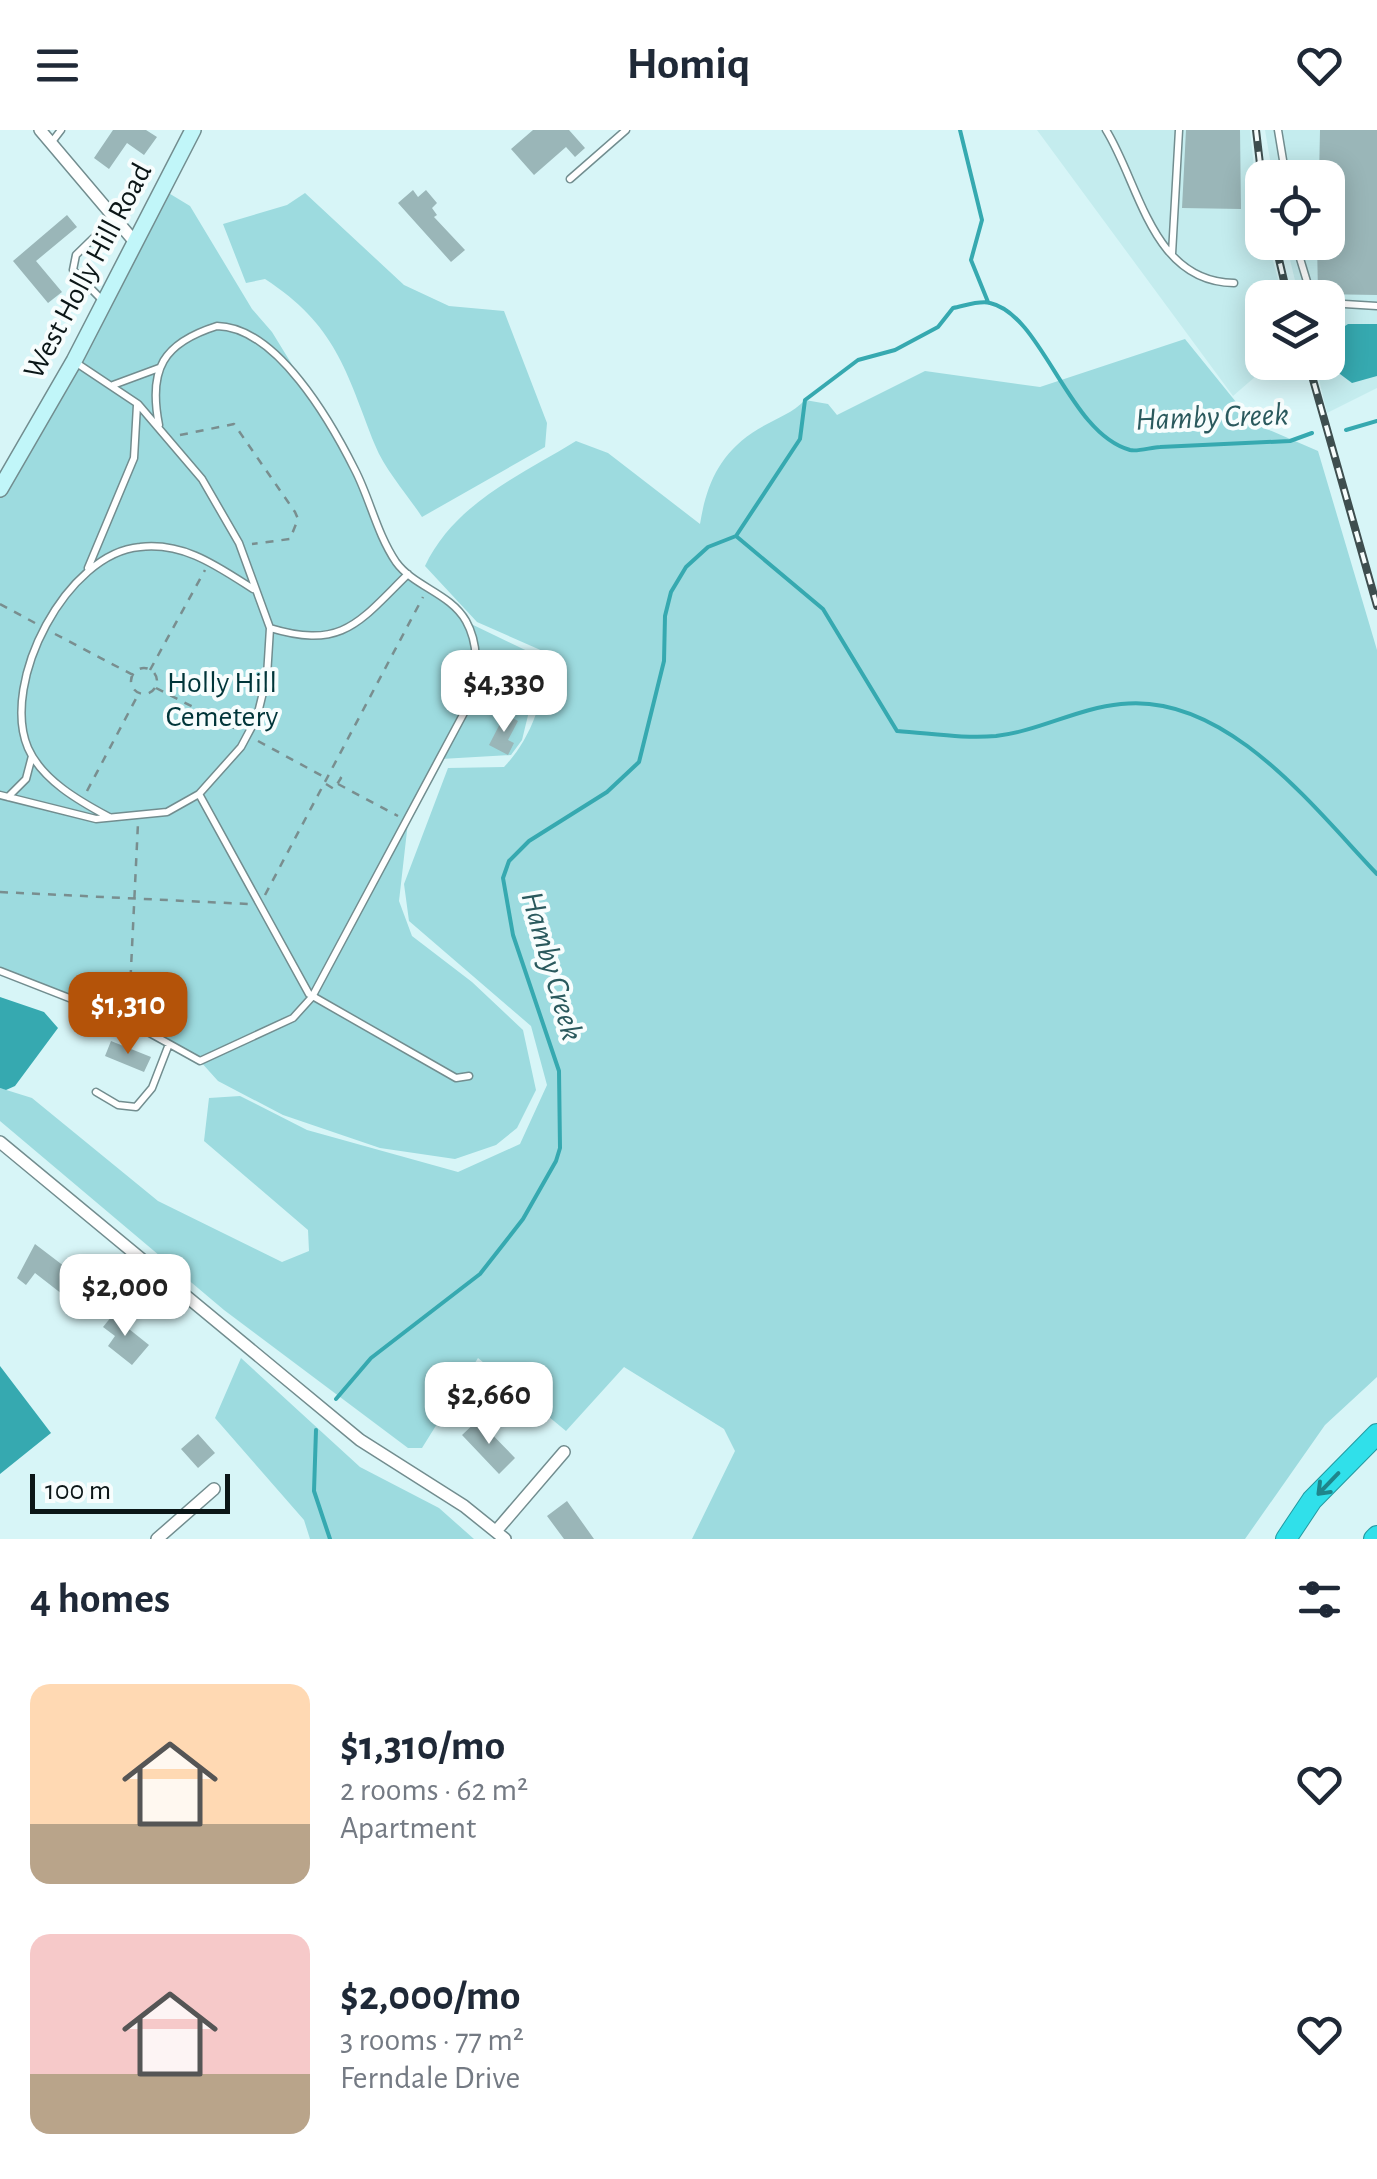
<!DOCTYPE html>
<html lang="en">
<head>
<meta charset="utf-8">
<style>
  :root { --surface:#fff; --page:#f2f2f3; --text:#1f2937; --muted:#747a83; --accent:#b45309 }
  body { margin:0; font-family:"Alegreya Sans",sans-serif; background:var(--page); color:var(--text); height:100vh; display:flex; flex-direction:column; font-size:38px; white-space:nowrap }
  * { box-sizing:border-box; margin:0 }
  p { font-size:32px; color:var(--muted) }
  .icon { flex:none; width:55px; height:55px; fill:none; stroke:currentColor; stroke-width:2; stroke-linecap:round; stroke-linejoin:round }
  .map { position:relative; height:1409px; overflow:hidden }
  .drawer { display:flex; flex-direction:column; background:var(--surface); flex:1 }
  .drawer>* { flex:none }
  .tools { position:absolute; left:1245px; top:30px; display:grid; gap:20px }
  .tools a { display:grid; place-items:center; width:100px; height:100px; border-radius:20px; background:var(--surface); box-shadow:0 5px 25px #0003; font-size:50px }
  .scale { position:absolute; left:30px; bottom:25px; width:200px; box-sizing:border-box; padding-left:10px; border:5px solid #0b1617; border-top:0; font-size:28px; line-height:35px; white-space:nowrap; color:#0b1617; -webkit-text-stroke:8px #f7fdfd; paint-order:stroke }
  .price { position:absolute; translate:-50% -85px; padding:0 22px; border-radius:20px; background:#fff; color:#222; font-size:32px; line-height:65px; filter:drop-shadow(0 2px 5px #0008) }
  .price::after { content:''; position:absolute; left:50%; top:60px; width:30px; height:22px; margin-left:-15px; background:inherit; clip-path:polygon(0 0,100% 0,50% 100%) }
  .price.active { background:var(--accent); color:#fff }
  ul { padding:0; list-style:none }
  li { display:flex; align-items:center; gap:30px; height:250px; padding:0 30px }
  li span { display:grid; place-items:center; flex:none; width:280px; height:200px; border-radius:20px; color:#555 }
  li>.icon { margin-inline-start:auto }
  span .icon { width:120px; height:120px; fill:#fffc; stroke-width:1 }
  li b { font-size:42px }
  h2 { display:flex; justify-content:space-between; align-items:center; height:120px; padding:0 30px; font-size:42px }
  header { display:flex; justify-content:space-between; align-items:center; height:130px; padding:0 30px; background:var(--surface); font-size:45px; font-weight:700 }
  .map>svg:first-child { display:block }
</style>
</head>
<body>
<header><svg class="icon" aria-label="menu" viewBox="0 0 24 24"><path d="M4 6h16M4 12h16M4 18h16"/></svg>Homiq<svg class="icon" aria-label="heart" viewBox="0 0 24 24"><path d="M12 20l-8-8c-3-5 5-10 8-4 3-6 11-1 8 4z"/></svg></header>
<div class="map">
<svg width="1377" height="1409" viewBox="0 0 1377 1409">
  <rect width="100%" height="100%" fill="#d7f5f7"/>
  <path fill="#c4ecee" d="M1037,0H1250L1262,112L1268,113L1283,167L1262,168V232L1271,233L1233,266Z
    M1265,0H1377V258L1327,283L1315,233L1328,232V168L1299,167L1286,113L1328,112V48L1273,47Z"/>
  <path fill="#9ddbdf" d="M162,59L190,76L252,179L272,202L334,303L397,432L436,460L467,492L542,528L522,610L511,625L441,629L408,692L399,771L412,806L472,852L523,900L536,960L517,998L496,1015L455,1029L380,1018L283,985L218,951L200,931L157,906L0,841V359Z
    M305,63L404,155L449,176L504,181L547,293L545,317L422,387C407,364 385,340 375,315C346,241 336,195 265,149L246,153L223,94L287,75Z
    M1185,209L1253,293L1318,321L1377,520V1247L1325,1295L1245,1409H692L735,1321L724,1299L624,1237L566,1301L478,1228L422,1318H408L224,1180L0,991V958L32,968L158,1071L282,1132L309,1121L308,1100L204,1011L209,968L240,966L307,1000L458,1042L520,1014L547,955L531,896L409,791L404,754L448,638L504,637C532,608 548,562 545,522L477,492L425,436C455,373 519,346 576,311L608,323L700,394C706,357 718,326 752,303C769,291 791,285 805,270L828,274L837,285L925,241L1040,257Z
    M241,1228L360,1337L439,1378L474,1409H310L304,1390L215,1288Z"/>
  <path fill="#36a9b0" d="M1348,194H1377V246L1352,253L1336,241V202Z
    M0,867L44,882L58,898L15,956L6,960L0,958Z
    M0,1236L51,1303L0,1344Z"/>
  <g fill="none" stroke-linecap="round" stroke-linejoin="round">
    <path stroke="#36a9b0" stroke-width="4" d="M960,0L982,90L971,130L988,172
      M1346,300L1377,291
      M736,406L823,479L897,601C929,603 964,609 996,606C1039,601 1078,578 1121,574C1226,562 1314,678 1377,744
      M336,1269L371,1228L480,1144L523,1089L556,1031L560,1018L559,941L513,805L503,748L509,731L529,711L607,662L639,632L664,531L665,486L671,462L686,437L708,417L736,406L800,309L805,270L858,230L895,220L938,197L953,178C964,176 980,170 990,173C1043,185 1068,303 1130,320C1138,322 1152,317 1160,317C1204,315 1247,313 1290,311L1312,303
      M316,1300L314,1361L330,1409"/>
  </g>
  <path fill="#9ab6b8" d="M113,0H146L157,7L144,25L127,13L109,39L94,28Z
    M533,0H569L585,18L575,27L566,17L534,45L511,19Z
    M1186,0H1240L1241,79L1182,78Z
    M1320,0H1377V165L1318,164L1317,112H1328V48H1319Z
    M413,60L418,67L426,60L437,73L432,78L437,85L434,87L465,120L451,132L398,73Z
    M67,85L77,97L36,131L62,162L48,173L13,131Z
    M511,528L528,537L510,574L492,565Z
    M505,584L518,591L508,610L514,613L508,625L489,615Z
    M111,911L151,927L144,942L105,926Z
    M35,1114L94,1159L80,1178L35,1143L26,1155L17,1148Z
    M116,1181L128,1191L124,1195L149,1215L132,1235L108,1216L115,1206L103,1197Z
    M478,1290L515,1328L499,1344L462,1305Z
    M198,1304L215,1323L198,1338L181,1319Z
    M567,1371L594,1409H564L547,1386Z"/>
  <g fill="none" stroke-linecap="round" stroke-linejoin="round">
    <g stroke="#728d8f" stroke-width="9">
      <path id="lane" d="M1106,0C1140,55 1152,152 1234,153
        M1278,0L1286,48
        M51,13L61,0
        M570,49L626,0
        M1295,112L1312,168
        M1172,124L1179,0
        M104,172L73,140L76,125L113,89
        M1328,173L1377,176
        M113,255L159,238
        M88,438L134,328L137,275
        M270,498C343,520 359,492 408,444
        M199,664L309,864L456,948L469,946
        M0,665L96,689L167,682L199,664L241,617L257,587L267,546L270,498L239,413L202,349L138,274L75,232
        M8,667L26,649L32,626
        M109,687C79,671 42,650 28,618C0,552 67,423 140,417C184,412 217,436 253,459
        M0,841L128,891L200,931L293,888L312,867L473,566C477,541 479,514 466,491C450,463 414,457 396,432C377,404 370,369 355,340C331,292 277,197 217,196C163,213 148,239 159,295
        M96,962L118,975L136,977L152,958L169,914"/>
    </g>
    <g stroke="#728d8f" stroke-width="14">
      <path id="street" d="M40,0L134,111
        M0,1012L360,1310L464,1376L505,1409
        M497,1400L564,1322
        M157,1409L214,1359"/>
    </g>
    <g stroke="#728d8f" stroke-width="18">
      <path id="secondary" d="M0,359L74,231L193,0"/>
    </g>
    <g stroke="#2399a0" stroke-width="22">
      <path id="highway" d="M1286,1409L1312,1370L1377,1304
        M1374,1409L1377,1406"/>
    </g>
    <path stroke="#798e8f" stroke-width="2.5" stroke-dasharray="8 8" stroke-linecap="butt" d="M180,305L234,294L295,382L298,389L290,409L252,414
      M0,474L35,493
      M55,504L133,545
      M131 551a13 13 0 1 1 26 0a13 13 0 1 1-26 0Z
      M150,540L205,440
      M156,558L238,600
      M258,611L326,648
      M326,654L334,659L341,648L333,644
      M338,654L398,686
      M87,661L139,563
      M0,762L248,774
      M265,765L423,467
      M129,880L138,693"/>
    <use href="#lane" stroke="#fff" stroke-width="6"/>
    <use href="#street" stroke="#fff" stroke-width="11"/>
    <use href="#secondary" stroke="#c1f6f9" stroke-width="15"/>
    <use href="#highway" stroke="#30e0ea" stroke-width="20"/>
    <g stroke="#3e4e4f" stroke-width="8">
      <path id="rail" d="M1256,0L1262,51
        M1275,112L1288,168
        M1308,232L1377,476"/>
    </g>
    <use href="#rail" stroke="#f7fdfd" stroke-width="4" stroke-dasharray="11" stroke-linecap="butt"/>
  </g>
  <defs><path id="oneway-shaft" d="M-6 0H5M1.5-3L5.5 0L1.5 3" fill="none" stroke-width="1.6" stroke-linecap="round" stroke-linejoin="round" transform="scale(2.5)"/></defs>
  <use stroke="#1f858b" href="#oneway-shaft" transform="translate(1328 1354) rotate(134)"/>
  <g text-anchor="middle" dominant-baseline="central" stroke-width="8" stroke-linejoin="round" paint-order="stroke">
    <g font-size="30" fill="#0b1617" stroke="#f7fdfd">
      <text transform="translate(88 141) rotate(-62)">West Holly Hill Road</text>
    </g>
    <g font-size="30" fill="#003539" stroke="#f7fdfd">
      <text x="222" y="553">Holly Hill<tspan x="222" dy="34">Cemetery</tspan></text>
    </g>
    <g font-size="32" font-style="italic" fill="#2a595d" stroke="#f7fdfd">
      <text transform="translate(1212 287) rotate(-2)">Hamby Creek</text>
      <text transform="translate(552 836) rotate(74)">Hamby Creek</text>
    </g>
  </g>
</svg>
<div class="tools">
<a><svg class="icon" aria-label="locate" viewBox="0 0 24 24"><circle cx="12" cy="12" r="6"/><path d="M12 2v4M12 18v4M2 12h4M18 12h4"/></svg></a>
<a><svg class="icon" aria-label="layers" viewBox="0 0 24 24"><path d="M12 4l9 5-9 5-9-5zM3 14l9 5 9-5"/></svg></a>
</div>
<div class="scale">100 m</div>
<b class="price" style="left:504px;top:605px">$4,330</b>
<b class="price active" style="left:128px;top:927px">$1,310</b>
<b class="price" style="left:125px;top:1209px">$2,000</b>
<b class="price" style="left:489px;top:1317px">$2,660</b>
</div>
<section class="drawer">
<h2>4 homes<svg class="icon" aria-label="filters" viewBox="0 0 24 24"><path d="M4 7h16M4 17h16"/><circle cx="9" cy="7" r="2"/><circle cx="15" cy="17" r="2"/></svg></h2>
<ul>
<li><span style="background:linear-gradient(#ffd9b3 70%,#b9a48a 0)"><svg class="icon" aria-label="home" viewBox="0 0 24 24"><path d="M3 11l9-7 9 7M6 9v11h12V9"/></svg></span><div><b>$1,310/mo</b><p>2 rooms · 62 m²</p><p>Apartment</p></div><svg class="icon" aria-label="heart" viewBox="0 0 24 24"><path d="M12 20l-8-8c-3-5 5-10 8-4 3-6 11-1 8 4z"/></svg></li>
<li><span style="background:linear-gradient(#f6c9c9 70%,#b9a48a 0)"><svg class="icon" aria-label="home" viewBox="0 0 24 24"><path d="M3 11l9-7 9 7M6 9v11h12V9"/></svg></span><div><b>$2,000/mo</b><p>3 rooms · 77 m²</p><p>Ferndale Drive</p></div><svg class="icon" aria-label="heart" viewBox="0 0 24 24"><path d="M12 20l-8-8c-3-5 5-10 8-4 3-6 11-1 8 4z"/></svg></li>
</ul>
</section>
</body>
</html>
